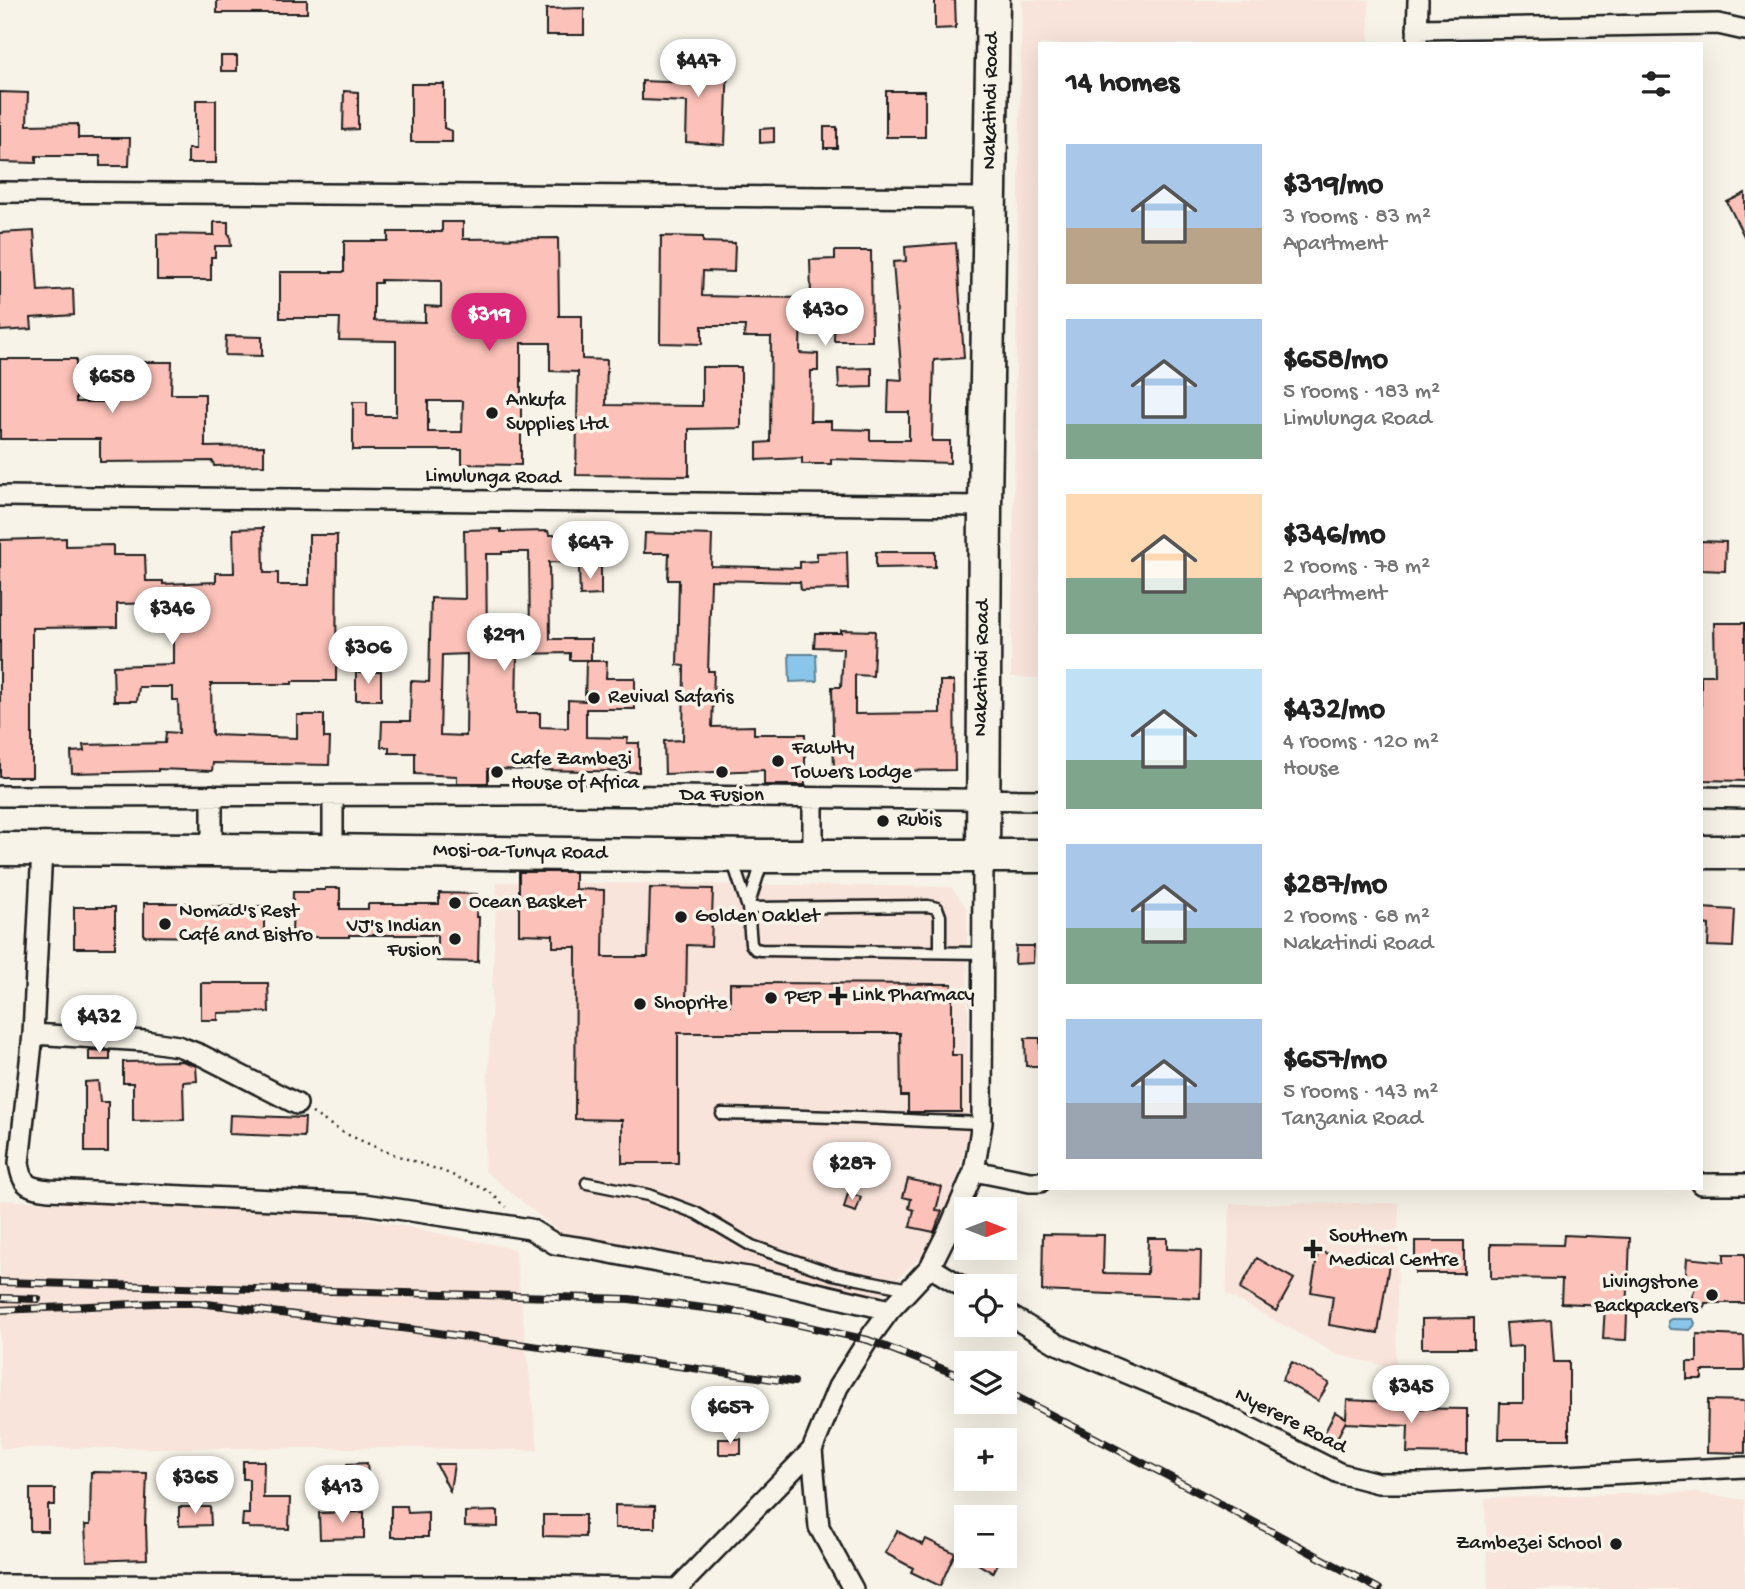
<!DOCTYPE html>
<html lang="en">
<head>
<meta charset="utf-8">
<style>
  :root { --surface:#fff; --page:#f2f2f2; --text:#222; --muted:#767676; --accent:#db2777 }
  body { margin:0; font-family:"Gochi Hand",sans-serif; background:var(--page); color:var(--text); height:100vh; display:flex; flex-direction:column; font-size:26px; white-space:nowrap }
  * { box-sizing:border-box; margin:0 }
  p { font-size:23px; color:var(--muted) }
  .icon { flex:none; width:38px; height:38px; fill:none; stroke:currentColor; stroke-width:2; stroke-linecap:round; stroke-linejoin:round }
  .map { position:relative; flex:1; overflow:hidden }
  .drawer { position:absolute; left:1038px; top:42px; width:665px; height:1148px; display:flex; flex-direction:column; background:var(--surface); border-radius:0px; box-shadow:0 7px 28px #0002 }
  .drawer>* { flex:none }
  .needle { width:46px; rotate:90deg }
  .controls { position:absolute; left:954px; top:1197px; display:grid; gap:14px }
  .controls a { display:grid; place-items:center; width:63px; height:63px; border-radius:0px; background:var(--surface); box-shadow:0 7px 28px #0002; font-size:35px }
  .price { position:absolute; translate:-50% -60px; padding:0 16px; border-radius:24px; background:#fff; color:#222; font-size:23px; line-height:46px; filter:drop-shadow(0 2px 4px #0008) }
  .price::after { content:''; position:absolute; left:50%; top:42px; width:21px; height:16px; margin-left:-10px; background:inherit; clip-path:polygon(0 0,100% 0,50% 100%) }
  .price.selected { background:var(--accent); color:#fff }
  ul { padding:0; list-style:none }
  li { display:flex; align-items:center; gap:21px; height:175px; padding:0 28px }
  li span { display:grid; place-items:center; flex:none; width:196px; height:140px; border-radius:0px; color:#555 }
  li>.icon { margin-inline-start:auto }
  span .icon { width:84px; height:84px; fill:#fffc; stroke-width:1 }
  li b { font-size:30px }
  h2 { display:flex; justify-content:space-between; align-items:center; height:84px; padding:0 28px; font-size:30px }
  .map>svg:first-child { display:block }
</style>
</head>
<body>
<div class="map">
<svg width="1745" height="1589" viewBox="0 0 1745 1589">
  <rect width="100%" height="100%" fill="#f7f3e8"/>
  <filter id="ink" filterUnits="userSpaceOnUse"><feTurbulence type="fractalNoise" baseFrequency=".0143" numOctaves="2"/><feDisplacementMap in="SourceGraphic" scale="14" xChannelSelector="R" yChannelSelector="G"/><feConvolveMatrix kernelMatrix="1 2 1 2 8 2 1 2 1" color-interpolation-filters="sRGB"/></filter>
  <g filter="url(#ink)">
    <path fill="#f8e4da" d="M1022,0H1369V44H1040L1039,678L1011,677Z
      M497,882L951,887L967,909L969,1131L953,1198L931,1246L878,1298L564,1236L484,1170Z
      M0,1200L349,1215L515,1249L538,1450L415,1448H0Z
      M1399,1203L1396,1368L1338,1355L1226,1294L1230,1204Z
      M1692,1492L1745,1500V1589H1488L1485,1498Z"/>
    <path fill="#89c6e9" stroke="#5d8297" stroke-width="2" d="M789,654H816L817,681L790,682Z
      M1671,1319H1693L1695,1323L1694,1326L1690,1330L1670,1329L1668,1326V1321Z"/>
    <path fill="#fcc1b8" stroke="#1c1c1c" stroke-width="2" fill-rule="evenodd" d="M217,0H307V13H217Z
      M935,0H955L956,28L935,29Z
      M584,8V35H546V9Z
      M691,49H705V61H728L725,145L686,142L687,102L642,100V81L691,83Z
      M221,56H237V71H221Z
      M411,84H444V128L452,131V142H411Z
      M344,91L358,92V129L343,130Z
      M886,91H925V137H886Z
      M0,92L28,93L27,125L78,124V138H130L129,166H100V156H36V163L0,162Z
      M196,100H216V163H188V149H196Z
      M824,127H837V148H824Z
      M774,128V142L760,143V129Z
      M1745,193V238L1727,202Z
      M214,222H228V234L230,235L231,246H215V257H211V280H157V234L214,235Z
      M442,222H463V239L558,238L559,316H582V359L607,360L606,405L702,406V367H741V428L689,429V476L576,475L578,372L550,371V343H521V465L462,464V450H353V402H367V416H396V341L339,340L340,318H280V272H344V241H388V232H442ZM381,280L441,281V307L425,306V322L374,321V283H381ZM428,401H463L462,432H428Z
      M34,231L38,291L73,289L74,315L31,318L32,329L0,331V233Z
      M661,236L703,237V242L735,243L734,272L703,271L702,296L801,298L800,353L818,354V371H811L810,421H831V429L870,430V440H909V412H888L889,379L902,380L893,262L906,261L905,247L956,243L964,358L934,360L932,441H950V463L831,459V464H802V458L757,460V443L770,442L771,337H744L745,326H702V344L660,343Z
      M835,251H871L872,341H834L835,294H811L810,260L835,259Z
      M226,336L262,337V356L225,355Z
      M0,359H76V402H108L107,389H140V362H172L171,394H205V447L264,446V465L214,466L213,461L100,462V439H0Z
      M872,368V387L839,388L838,369Z
      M263,528L264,573H278V585H309V535H337L336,681H292V684H211L212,734L213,735L297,738V715H324V738H330L329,765L213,763L212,771L158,769V771L72,773L71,752L84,751L83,745L165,743L166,732L179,733L178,700H172V687H139L137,701H114L113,666L173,664V617H169L168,603L117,604V627L32,628V777H0V540L66,538V546L113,545V555H145L146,581H163V584L216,582V573H234L233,529Z
      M501,529V532L548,531L549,535H576L575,563L549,562L550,639H591V660H570V653L517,654L516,713H540V727L568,728V700L585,701L586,661H607L606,678H635V709H586V737L628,738L627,743H639V772L488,769V783H457V776L415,774V753H389V747H381L382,721H410L411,681L429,682L431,598L465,599L464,530ZM502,552H529L530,638H487L486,554H502ZM467,654L466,736L440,735L442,655Z
      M645,533L712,535L711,566L800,568V562L817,561V553L847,552L848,589L801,590L800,582L711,580L708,671H714L712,727L754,726V734H805V785H764V770L665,774L664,741L683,740L684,666L677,665L679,580H668L669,553H644Z
      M1701,541L1726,542L1725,571L1701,570Z
      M876,552H935V567L876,568Z
      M579,567H601V595L580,596Z
      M1714,623H1745V781L1701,780V675H1715Z
      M841,630L875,631L873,676L855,675V714L940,713V681H954L955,770L834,772L832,687H841L843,648L814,647L815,633H841Z
      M356,672H381V700H356Z
      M519,872H575V889L604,890L603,957H648L650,888L713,889L711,946L687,945L686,1005H730V983L952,984V1055H961V1112H908V1096H901L900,1033H678V1163H622V1120L575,1119L576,947H553V935L519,934Z
      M325,888H340V909H368V904H439V893L477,894L476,917H479L478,962L437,961V935H349V937H292L293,892H311V890H325Z
      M144,903H189V907L264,906V938L210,939V937L144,936Z
      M74,907H115V948H74Z
      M1701,908L1735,910L1733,947L1708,946L1709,925L1701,924Z
      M1016,946H1034L1033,963L1015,964Z
      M201,983H268L269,1012L218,1013V1020H201Z
      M1025,1038H1040V1066H1026Z
      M89,1050L110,1051V1060H89Z
      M182,1061L196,1066L197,1081L183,1082L184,1120L133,1121V1083H123V1062Z
      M98,1081L100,1102H108V1152H85V1082Z
      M230,1115L305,1118L304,1137L229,1134Z
      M908,1179L942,1187L936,1210L942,1211L934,1232L910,1227L914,1210L909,1208L911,1199L903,1197Z
      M848,1193L861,1197L856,1212L844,1208Z
      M1043,1234L1104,1235L1103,1273L1147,1274L1148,1238H1167V1249L1201,1250L1200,1298L1042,1291Z
      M1564,1235L1630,1238L1626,1340L1603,1339L1605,1305L1561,1303L1562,1279L1491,1278V1244L1563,1245Z
      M1415,1241H1464V1273H1415Z
      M1318,1252L1389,1264L1378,1333L1329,1325L1333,1296L1311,1292Z
      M1724,1254H1745V1303H1705L1704,1308L1690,1304L1695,1287L1685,1286L1687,1258L1724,1262Z
      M1257,1258L1294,1279L1276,1311L1240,1289Z
      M1474,1318V1348H1422V1319Z
      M1551,1320L1554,1362H1569V1439H1499L1500,1403H1523V1346L1508,1347L1506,1323Z
      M1697,1334L1744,1336L1745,1371H1702V1379H1687V1362H1697Z
      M1292,1362L1329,1383L1318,1401L1282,1380Z
      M1347,1400L1390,1402V1408L1467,1409V1454L1407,1453L1408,1426L1346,1423V1421L1336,1440L1324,1434L1335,1412L1346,1418Z
      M1708,1400L1745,1401V1453L1707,1452Z
      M719,1439H741V1454H719Z
      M243,1461H264L263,1498H290L289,1529L249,1528V1526H242L243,1514H249V1479H243Z
      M367,1463L368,1476L348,1477L347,1464Z
      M436,1464H454L450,1491Z
      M91,1472L147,1473L145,1525H146L147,1559L87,1561L85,1525H90Z
      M30,1489H55V1505H48V1531H30Z
      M615,1505L655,1506V1528H615Z
      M391,1506H407L408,1513L428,1512V1537H391Z
      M179,1507H210L211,1525L179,1526Z
      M498,1511V1527L465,1526V1512Z
      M364,1512V1538L320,1539L319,1513Z
      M543,1515H585V1537L543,1536Z
      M897,1531L923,1545L926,1539L955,1553L940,1586L911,1572L913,1568L885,1553Z
      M965,1556H1002L993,1573Z"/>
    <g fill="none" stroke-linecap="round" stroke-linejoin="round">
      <g stroke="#1c1c1c" stroke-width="15">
        <path id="service" d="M732,859L748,908L751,944L755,949L761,950L983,953
          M748,907L762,862
          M748,908L928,906L937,908L940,916V952
          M722,1114C809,1115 895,1120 982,1123
          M587,1183L648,1195L696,1213L752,1246L833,1274L909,1289"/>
      </g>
      <g stroke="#1c1c1c" stroke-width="24">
        <path id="minor" d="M1417,29L1718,24L1745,30
          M1417,44L1418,0
          M0,192L990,198
          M0,496L985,506
          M212,795V850
          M0,796L575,795L1040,800
          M1701,797L1745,798
          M42,849L33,1034L19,1163C23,1186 27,1187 49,1190L364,1204L530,1229L555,1244L590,1249L677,1266L748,1277L890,1310
          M333,852V796
          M813,856V798
          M33,1034L145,1041L178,1046L201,1055L297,1104
          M974,1171L1030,1182H1040
          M1701,1184H1745
          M930,1267L966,1289
          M1004,1312L1057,1344L1217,1411L1339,1473L1378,1483H1424L1745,1467
          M0,1585L533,1586L676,1589
          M677,1589L812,1450
          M853,1589L819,1527L812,1450L838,1387L868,1340L890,1310L930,1267L950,1227L974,1171L982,1123L983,856"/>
      </g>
      <g stroke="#1c1c1c" stroke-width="37">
        <path id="trunk" d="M0,849L212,850L764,856H1040
          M1701,852H1745
          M983,856L985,506L993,0"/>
      </g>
      <path stroke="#1c1c1c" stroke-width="2.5" stroke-dasharray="2 5" stroke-linecap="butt" d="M312,1113L344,1133L387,1152L445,1172L489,1191L506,1207"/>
      <use href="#service" stroke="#f7f3e8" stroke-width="10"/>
      <use href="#minor" stroke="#f7f3e8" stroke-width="19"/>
      <use href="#trunk" stroke="#f7f3e8" stroke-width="32"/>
      <g stroke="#1c1c1c" stroke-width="8">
        <path id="rail" d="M0,1282L629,1299L746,1313L868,1340L966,1378
          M2,1298L38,1299
          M0,1310L157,1303H199L409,1329L794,1382
          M1004,1393L1017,1397L1166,1475L1379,1589"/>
      </g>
      <use href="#rail" stroke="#f7f3e8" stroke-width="5" stroke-dasharray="16" stroke-linecap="butt"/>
    </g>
  </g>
  <g fill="#1c1c1c" stroke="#f7f3e8" stroke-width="2.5">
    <circle cx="492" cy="413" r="7"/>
    <circle cx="594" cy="698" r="7"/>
    <circle cx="778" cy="761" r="7"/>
    <circle cx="497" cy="772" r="7"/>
    <circle cx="722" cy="772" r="7"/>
    <circle cx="883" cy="821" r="7"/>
    <circle cx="455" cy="903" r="7"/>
    <circle cx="681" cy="917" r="7"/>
    <circle cx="165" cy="924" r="7"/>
    <circle cx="455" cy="939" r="7"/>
    <path d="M834.5 985.5h7v7h7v7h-7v7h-7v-7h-7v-7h7z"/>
    <circle cx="771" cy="998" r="7"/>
    <circle cx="640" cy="1004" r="7"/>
    <path d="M1309.5 1238.5h7v7h7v7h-7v7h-7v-7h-7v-7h7z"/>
    <circle cx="1712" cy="1295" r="7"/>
    <circle cx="1616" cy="1544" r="7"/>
  </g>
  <g text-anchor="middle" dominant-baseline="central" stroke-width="7" stroke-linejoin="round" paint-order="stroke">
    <g font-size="21" fill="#1c1c1c" stroke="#f7f3e8">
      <text transform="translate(992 101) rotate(-89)">Nakatindi Road</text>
      <text transform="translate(493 478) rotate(1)">Limulunga Road</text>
      <text transform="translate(983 668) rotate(-89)">Nakatindi Road</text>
      <text transform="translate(520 853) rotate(1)">Mosi-oa-Tunya Road</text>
      <text transform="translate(1290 1422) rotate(27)">Nyerere Road</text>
    </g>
    <g font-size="21" fill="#1c1c1c" stroke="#f7f3e8" text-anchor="start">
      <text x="506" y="401">Ankufa<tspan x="506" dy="24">Supplies Ltd</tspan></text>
      <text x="608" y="698">Revival Safaris</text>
      <text x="792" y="749">Fawlty<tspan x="792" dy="24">Towers Lodge</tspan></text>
      <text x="511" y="760">Cafe Zambezi<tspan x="511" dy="24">House of Africa</tspan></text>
      <text x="722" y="796" text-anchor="middle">Da Fusion</text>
      <text x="897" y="821">Rubis</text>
      <text x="469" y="903">Ocean Basket</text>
      <text x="179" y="912">Nomad's Rest<tspan x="179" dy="24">Café and Bistro</tspan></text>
      <text x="695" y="917">Golden Oaklet</text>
      <text x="441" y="927" text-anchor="end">VJ's Indian<tspan x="441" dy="24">Fusion</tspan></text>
      <text x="852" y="996">Link Pharmacy</text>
      <text x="785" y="998">PEP</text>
      <text x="654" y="1004">Shoprite</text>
      <text x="1329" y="1237">Southern<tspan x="1329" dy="24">Medical Centre</tspan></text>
      <text x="1698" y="1283" text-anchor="end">Livingstone<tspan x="1698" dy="24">Backpackers</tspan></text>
      <text x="1602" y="1544" text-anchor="end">Zambezei School</text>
    </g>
  </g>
</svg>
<div class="controls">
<a><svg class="needle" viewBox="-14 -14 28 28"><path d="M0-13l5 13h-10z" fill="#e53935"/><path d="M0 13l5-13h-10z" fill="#767676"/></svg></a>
<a><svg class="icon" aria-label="locate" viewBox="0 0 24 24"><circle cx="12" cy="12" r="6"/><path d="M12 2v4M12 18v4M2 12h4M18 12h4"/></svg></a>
<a><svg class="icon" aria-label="layers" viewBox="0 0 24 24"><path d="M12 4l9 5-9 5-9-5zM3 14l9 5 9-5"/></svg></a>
<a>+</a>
<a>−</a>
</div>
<b class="price" style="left:698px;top:99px">$447</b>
<b class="price" style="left:825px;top:348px">$430</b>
<b class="price selected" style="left:489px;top:353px">$319</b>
<b class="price" style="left:112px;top:415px">$658</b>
<b class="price" style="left:590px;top:581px">$647</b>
<b class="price" style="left:172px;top:647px">$346</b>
<b class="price" style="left:504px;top:673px">$291</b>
<b class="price" style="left:368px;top:686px">$306</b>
<b class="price" style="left:99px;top:1055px">$432</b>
<b class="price" style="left:852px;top:1202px">$287</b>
<b class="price" style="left:1411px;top:1425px">$345</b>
<b class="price" style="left:730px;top:1446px">$657</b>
<b class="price" style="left:195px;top:1516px">$365</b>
<b class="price" style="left:342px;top:1525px">$413</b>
<section class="drawer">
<h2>14 homes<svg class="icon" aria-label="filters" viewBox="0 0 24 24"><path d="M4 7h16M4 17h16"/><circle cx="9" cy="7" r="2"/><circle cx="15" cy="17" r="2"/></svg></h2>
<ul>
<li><span style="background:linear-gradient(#a9c7e8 60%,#b9a48a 0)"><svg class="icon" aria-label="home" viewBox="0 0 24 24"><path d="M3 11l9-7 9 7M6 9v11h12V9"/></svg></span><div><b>$319/mo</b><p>3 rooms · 83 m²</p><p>Apartment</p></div></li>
<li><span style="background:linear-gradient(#a9c7e8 75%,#7fa58c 0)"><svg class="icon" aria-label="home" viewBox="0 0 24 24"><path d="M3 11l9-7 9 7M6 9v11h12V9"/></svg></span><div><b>$658/mo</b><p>5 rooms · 183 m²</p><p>Limulunga Road</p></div></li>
<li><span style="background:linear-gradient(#ffd9b3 60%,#7fa58c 0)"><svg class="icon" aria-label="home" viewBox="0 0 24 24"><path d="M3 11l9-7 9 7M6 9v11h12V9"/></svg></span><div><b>$346/mo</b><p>2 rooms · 78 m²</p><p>Apartment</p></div></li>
<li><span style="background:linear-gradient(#bfe0f5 65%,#7fa58c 0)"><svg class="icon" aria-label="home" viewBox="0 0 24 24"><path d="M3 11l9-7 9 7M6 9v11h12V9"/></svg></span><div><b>$432/mo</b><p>4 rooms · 120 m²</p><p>House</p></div></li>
<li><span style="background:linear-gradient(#a9c7e8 60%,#7fa58c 0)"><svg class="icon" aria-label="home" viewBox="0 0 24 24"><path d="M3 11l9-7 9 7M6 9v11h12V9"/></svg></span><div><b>$287/mo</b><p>2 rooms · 68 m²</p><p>Nakatindi Road</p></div></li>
<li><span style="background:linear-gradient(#a9c7e8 60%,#9aa5b1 0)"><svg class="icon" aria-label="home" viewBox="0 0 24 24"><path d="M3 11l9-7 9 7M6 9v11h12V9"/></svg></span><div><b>$657/mo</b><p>5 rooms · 143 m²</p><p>Tanzania Road</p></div></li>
</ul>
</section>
</div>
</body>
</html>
